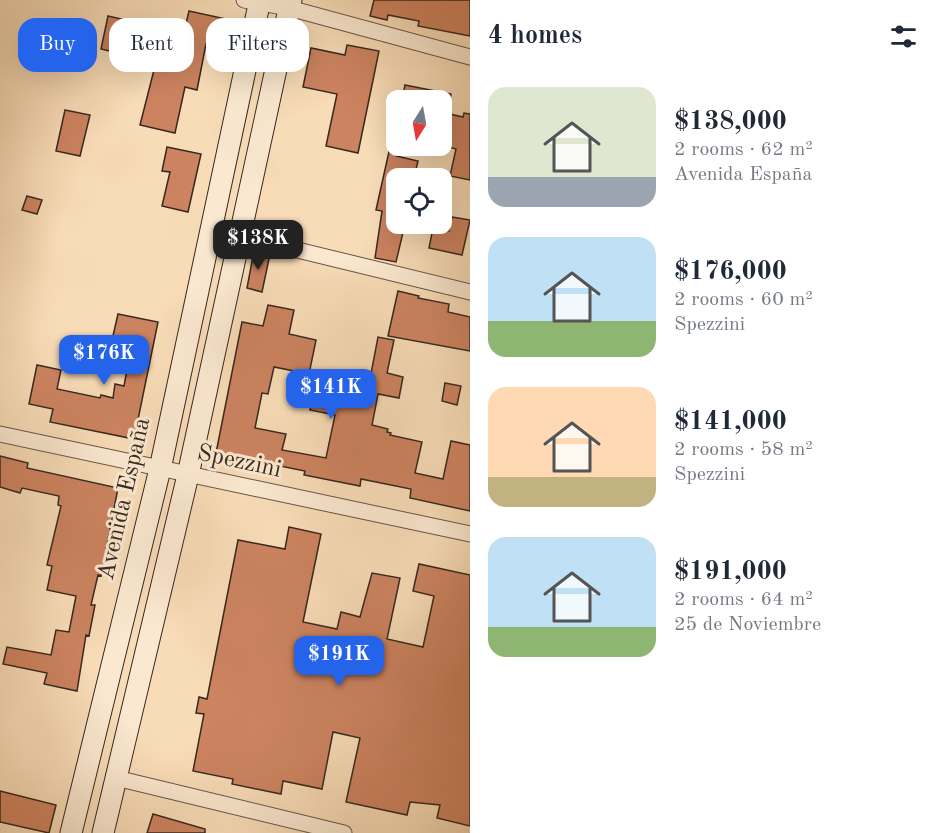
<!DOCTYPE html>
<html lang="en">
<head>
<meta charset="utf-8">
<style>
  :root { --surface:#fff; --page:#f2f2f3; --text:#1f2937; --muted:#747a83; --accent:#2563eb }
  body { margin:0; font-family:"Old Standard TT",serif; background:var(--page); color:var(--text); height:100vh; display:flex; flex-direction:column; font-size:22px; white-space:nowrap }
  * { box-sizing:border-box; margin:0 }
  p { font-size:20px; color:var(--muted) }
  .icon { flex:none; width:33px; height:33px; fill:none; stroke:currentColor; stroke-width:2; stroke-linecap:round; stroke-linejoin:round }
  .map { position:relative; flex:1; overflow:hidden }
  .drawer { display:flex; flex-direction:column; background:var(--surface); width:468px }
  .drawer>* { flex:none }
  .top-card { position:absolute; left:18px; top:18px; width:362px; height:54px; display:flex; gap:12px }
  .needle { width:39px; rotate:191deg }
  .controls { position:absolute; left:386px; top:90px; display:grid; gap:12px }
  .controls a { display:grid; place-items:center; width:66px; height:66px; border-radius:12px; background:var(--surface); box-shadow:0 6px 24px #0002; font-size:30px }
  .price { position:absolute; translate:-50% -51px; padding:0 14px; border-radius:12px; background:var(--accent); color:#fff; font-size:20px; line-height:39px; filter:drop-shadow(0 2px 3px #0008) }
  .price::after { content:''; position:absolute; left:50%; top:36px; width:18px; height:14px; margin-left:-9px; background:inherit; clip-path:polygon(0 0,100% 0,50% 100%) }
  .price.active { background:#222; color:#fff }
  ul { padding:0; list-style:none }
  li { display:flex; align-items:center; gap:18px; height:150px; padding:0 18px }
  li span { display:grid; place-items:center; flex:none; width:168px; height:120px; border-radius:18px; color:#555 }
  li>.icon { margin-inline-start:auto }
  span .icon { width:72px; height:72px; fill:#fffc; stroke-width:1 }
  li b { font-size:26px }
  h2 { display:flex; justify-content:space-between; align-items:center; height:72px; padding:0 18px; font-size:26px }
  .chip { padding:0 21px; border-radius:18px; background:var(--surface); box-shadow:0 6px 24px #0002; font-size:21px; line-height:54px }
  .chip.active { background:var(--accent); color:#fff }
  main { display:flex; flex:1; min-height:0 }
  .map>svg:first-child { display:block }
</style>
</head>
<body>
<main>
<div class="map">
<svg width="470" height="833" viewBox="0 0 470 833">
  <rect width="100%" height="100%" fill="#f8dcb7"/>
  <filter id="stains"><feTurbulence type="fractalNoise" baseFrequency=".00333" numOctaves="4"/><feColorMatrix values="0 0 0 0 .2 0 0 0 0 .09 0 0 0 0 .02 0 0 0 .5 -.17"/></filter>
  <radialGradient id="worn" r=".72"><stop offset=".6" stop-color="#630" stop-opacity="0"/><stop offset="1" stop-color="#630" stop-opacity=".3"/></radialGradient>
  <path fill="#cc8360" stroke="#372820" stroke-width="1.5" d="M374,0H470V36L418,26L419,21L388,15L387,20L370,16Z
    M189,11L226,19L220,47L206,44L197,90L185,87L175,133L140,125L155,66L144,64L148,50L178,57Z
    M108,16L143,24L135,57L101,49Z
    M347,45L379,51L358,153L326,146L337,94L303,87L311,48L345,55Z
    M405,85L451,94L450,100H402Z
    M65,110L90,115L80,156L56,151Z
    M441,112L463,117L464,113L470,114V180L450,176L456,149L441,145Z
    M167,147L201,154L188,212L162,206L170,172L162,171Z
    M390,147L396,148V156L418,161L414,178H396V224H405L396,262L375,258L382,211L376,210Z
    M27,196L42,200L37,214L22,210Z
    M452,217L470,220L462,255L429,248L433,228L449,231Z
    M254,251L270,254L262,292L247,288Z
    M398,291L419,296L418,298L449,304L448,312L470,317V351L388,336Z
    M268,305L294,310L289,334L316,340L309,374L274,367L268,394L262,393L255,428L286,434L282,450L326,458L335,415L310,410L315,385L363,394L365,383L369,384L378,337L394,340L387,373L403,377L399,398L378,394L372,425L388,429L387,432L391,433L390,435L422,442L415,473L443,479L451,441L470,445V511L410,498L411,489L361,479L360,486L304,475L305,471L216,453L242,322L263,326Z
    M118,314L158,322L134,439L50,422L53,409L29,404L37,365L61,370L57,389L100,398L101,395L113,398L115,384L124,386L130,353L110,349Z
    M445,383L461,386L457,405L442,401Z
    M0,456L28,463L27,468L118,488L101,576L98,575L91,605H95L89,636L86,635L77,691L44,684L47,673L3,664L7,647L51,655L56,630L69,632L76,596L47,590L52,566L47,565L61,506L58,505L59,496L22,488L20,493L0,487Z
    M289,527L321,534L303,622L337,629L341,612L360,617L372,573L400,578L387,639L423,647L434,596L413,591L419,564L470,575V826L437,818L440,805L410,802L407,815L346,802L360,738L333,732L322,789L283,781L281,794L232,784L233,779L193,771L204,714L196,713L199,697L207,699L238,540L285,549Z
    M0,791L56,805L49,833L0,822Z
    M153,814L205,829V833H147Z"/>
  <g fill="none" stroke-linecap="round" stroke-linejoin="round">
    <g stroke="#675546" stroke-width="17">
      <path id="street" d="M244,0L289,8L470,57
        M240,236L470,292
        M0,434L470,534
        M116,778L344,833"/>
    </g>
    <g stroke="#372820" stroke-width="23">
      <path id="secondary" d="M71,833L160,469L260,0
        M103,833L188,475L291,0"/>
    </g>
    <use href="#street" stroke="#fae8d0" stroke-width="15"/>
    <use href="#secondary" stroke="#fae8d0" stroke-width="21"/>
  </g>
  <g text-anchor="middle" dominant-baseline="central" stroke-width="6" stroke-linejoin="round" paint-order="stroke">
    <g font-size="24" fill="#372820" stroke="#fae8d0">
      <text transform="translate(239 462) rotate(12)">Spezzini</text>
      <text transform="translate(125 499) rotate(-77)">Avenida España</text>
    </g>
  </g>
  <rect width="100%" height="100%" filter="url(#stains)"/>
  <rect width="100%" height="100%" fill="url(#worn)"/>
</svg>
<div class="controls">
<a><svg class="needle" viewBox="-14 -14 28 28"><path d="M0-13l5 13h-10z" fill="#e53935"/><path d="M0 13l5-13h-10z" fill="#747a83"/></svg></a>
<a><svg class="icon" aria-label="locate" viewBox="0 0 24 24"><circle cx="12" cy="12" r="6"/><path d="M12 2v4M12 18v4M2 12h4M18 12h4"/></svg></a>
</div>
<b class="price active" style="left:258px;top:271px">$138K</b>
<b class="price" style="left:104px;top:386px">$176K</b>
<b class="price" style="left:331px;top:420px">$141K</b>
<b class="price" style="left:339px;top:687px">$191K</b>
<div class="top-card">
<a class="chip active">Buy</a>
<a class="chip">Rent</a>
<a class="chip">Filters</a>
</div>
</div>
<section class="drawer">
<h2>4 homes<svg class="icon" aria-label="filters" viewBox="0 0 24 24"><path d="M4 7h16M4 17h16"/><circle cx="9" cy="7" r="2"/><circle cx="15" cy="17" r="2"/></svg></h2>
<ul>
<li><span style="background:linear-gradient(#dfe7d0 75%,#9aa5b1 0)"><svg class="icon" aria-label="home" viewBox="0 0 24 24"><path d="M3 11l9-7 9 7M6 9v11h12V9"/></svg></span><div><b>$138,000</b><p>2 rooms · 62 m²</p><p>Avenida España</p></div></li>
<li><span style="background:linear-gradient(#bfe0f5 70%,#8fb573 0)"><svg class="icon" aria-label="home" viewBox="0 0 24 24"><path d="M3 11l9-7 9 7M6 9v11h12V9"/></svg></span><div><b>$176,000</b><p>2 rooms · 60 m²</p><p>Spezzini</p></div></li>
<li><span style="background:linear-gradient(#ffd9b3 75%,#c2b280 0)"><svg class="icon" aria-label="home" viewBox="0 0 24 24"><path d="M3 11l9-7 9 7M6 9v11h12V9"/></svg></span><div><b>$141,000</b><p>2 rooms · 58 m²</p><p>Spezzini</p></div></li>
<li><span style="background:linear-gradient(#bfe0f5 75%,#8fb573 0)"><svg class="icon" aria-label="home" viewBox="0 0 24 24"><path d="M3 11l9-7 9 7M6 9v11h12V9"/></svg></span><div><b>$191,000</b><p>2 rooms · 64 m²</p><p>25 de Noviembre</p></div></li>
</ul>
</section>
</main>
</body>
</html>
